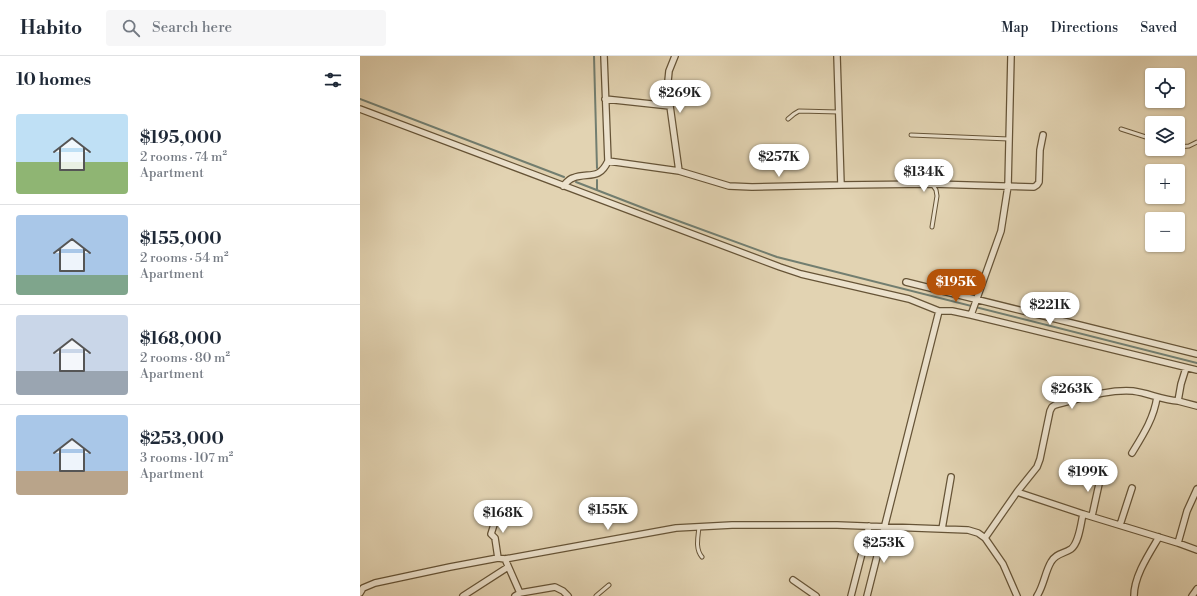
<!DOCTYPE html>
<html lang="en">
<head>
<meta charset="utf-8">
<style>
  :root { --surface:#fff; --page:#f6f6f7; --text:#1f2937; --muted:#747a83; --line:#e0e1e3; --accent:#b45309 }
  body { margin:0; font-family:"Libre Bodoni",serif; background:var(--page); color:var(--text); height:100vh; display:flex; flex-direction:column; font-size:15px; white-space:nowrap }
  * { box-sizing:border-box; margin:0 }
  p { font-size:13px; color:var(--muted) }
  .icon { flex:none; width:22px; height:22px; fill:none; stroke:currentColor; stroke-width:2; stroke-linecap:round; stroke-linejoin:round }
  .map { position:relative; flex:1; overflow:hidden }
  .drawer { display:flex; flex-direction:column; background:var(--surface); width:360px }
  .drawer>* { flex:none }
  .tools { position:absolute; left:785px; top:12px; display:grid; gap:8px }
  .tools a { display:grid; place-items:center; width:40px; height:40px; border-radius:4px; background:var(--surface); box-shadow:0 1px 3px #0004; font-size:20px }
  .price { position:absolute; translate:-50% -34px; padding:0 9px; border-radius:14px; background:#fff; color:#222; font-size:13px; line-height:26px; filter:drop-shadow(0 1px 2px #0008) }
  .price::after { content:''; position:absolute; left:50%; top:24px; width:12px; height:9px; margin-left:-6px; background:inherit; clip-path:polygon(0 0,100% 0,50% 100%) }
  .price.selected { background:var(--accent); color:#fff }
  ul { padding:0; list-style:none }
  li { display:flex; align-items:center; gap:12px; height:100px; padding:0 16px }
  li+li { border-top:1px solid var(--line) }
  li span { display:grid; place-items:center; flex:none; width:112px; height:80px; border-radius:4px; color:#555 }
  li>.icon { margin-inline-start:auto }
  span .icon { width:48px; height:48px; fill:#fffc; stroke-width:1 }
  li b { font-size:17px }
  h2 { display:flex; justify-content:space-between; align-items:center; height:48px; padding:0 16px; font-size:17px }
  header { display:flex; align-items:center; gap:24px; box-sizing:border-box; height:56px; padding:0 20px; background:var(--surface); border-bottom:1px solid var(--line) }
  header strong { font-size:19px }
  nav { display:flex; gap:22px; margin-inline-start:auto; font-size:14px }
  .search { width:280px; height:36px; background:var(--page); display:flex; align-items:center; gap:10px; box-sizing:border-box; padding:0 14px; border-radius:4px; color:var(--muted); font-size:15px }
  main { display:flex; flex:1; min-height:0 }
  .map>svg:first-child { display:block }
</style>
</head>
<body>
<header>
<strong>Habito</strong>
<div class="search"><svg class="icon" aria-label="search" viewBox="0 0 24 24"><circle cx="10" cy="10" r="6"/><path d="M15 15l6 6"/></svg>Search here</div>
<nav><a>Map</a><a>Directions</a><a>Saved</a></nav>
</header>
<main>
<section class="drawer">
<h2>10 homes<svg class="icon" aria-label="filters" viewBox="0 0 24 24"><path d="M4 7h16M4 17h16"/><circle cx="9" cy="7" r="2"/><circle cx="15" cy="17" r="2"/></svg></h2>
<ul>
<li><span style="background:linear-gradient(#bfe0f5 60%,#8fb573 0)"><svg class="icon" aria-label="home" viewBox="0 0 24 24"><path d="M3 11l9-7 9 7M6 9v11h12V9"/></svg></span><div><b>$195,000</b><p>2 rooms · 74 m²</p><p>Apartment</p></div></li>
<li><span style="background:linear-gradient(#a9c7e8 75%,#7fa58c 0)"><svg class="icon" aria-label="home" viewBox="0 0 24 24"><path d="M3 11l9-7 9 7M6 9v11h12V9"/></svg></span><div><b>$155,000</b><p>2 rooms · 54 m²</p><p>Apartment</p></div></li>
<li><span style="background:linear-gradient(#c9d6e8 70%,#9aa5b1 0)"><svg class="icon" aria-label="home" viewBox="0 0 24 24"><path d="M3 11l9-7 9 7M6 9v11h12V9"/></svg></span><div><b>$168,000</b><p>2 rooms · 80 m²</p><p>Apartment</p></div></li>
<li><span style="background:linear-gradient(#a9c7e8 70%,#b9a48a 0)"><svg class="icon" aria-label="home" viewBox="0 0 24 24"><path d="M3 11l9-7 9 7M6 9v11h12V9"/></svg></span><div><b>$253,000</b><p>3 rooms · 107 m²</p><p>Apartment</p></div></li>
</ul>
</section>
<div class="map">
<svg width="837" height="540" viewBox="0 0 837 540">
  <rect width="100%" height="100%" fill="#e2d3b2"/>
  <filter id="stains"><feTurbulence type="fractalNoise" baseFrequency=".005" numOctaves="4"/><feColorMatrix values="0 0 0 0 .2 0 0 0 0 .09 0 0 0 0 .02 0 0 0 .5 -.17"/></filter>
  <radialGradient id="worn" r=".72"><stop offset=".6" stop-color="#630" stop-opacity="0"/><stop offset="1" stop-color="#630" stop-opacity=".3"/></radialGradient>
  <g fill="none" stroke-linecap="round" stroke-linejoin="round">
    <path stroke="#727e70" stroke-width="2" d="M234,0L237,112
      M0,43L204,121
      M216,126L291,155L417,201L837,307
      M237,134V124"/>
    <g stroke="#665437" stroke-width="5">
      <path id="lane" d="M428,63L434,58L439,55L479,56
        M761,73L792,83
        M551,79L649,83
        M818,91L829,90L837,86
        M572,128L576,134L577,140L572,171
        M339,471C338,481 335,493 342,501
        M236,540L249,529"/>
    </g>
    <g stroke="#665437" stroke-width="8">
      <path id="street" d="M315,0L309,15L308,25L310,50L319,115
        M245,43L310,50
        M0,53L420,211L441,218L549,243L579,255H592L611,259L837,314
        M248,105L319,115L369,130L392,131L481,129L477,0
        M481,129L572,128L674,131L677,129L679,126L680,94L683,79
        M203,130C206,127 209,123 213,122C228,116 239,125 248,105L244,0
        M546,226L837,298
        M611,259L641,175L648,130L651,0
        M826,312L821,328L818,345L837,350
        M772,397C783,379 794,362 797,341
        M657,436L677,411L680,403L690,355L692,351L695,349C720,343 747,333 773,335C788,337 803,344 818,345
        M138,456L131,478L135,482L138,502
        M732,460L741,419
        M760,469L772,432
        M582,473L591,421
        M818,487L827,455L837,433
        M145,503L160,537L155,540
        M433,524L456,540
        M0,537L3,532L15,527L90,511L138,502L145,503L316,472L372,469H477L608,474L618,477L625,482
        M160,537L195,531L203,535L208,540
        M103,540L148,511
        M491,540L509,470
        M507,540L579,255
        M657,540L643,508L625,482L657,436L723,458L818,487L837,494
        M677,540C684,529 685,516 691,506C696,497 704,498 711,493C719,487 721,467 723,458
        M774,540C774,520 789,498 799,481
        M832,540L837,533"/>
    </g>
    <use href="#lane" stroke="#ece2cd" stroke-width="3"/>
    <use href="#street" stroke="#ece2cd" stroke-width="5.5"/>
  </g>
  <rect width="100%" height="100%" filter="url(#stains)"/>
  <rect width="100%" height="100%" fill="url(#worn)"/>
</svg>
<div class="tools">
<a><svg class="icon" aria-label="locate" viewBox="0 0 24 24"><circle cx="12" cy="12" r="6"/><path d="M12 2v4M12 18v4M2 12h4M18 12h4"/></svg></a>
<a><svg class="icon" aria-label="layers" viewBox="0 0 24 24"><path d="M12 4l9 5-9 5-9-5zM3 14l9 5 9-5"/></svg></a>
<a>+</a>
<a>−</a>
</div>
<b class="price" style="left:320px;top:58px">$269K</b>
<b class="price" style="left:419px;top:122px">$257K</b>
<b class="price" style="left:564px;top:137px">$134K</b>
<b class="price selected" style="left:596px;top:247px">$195K</b>
<b class="price" style="left:690px;top:270px">$221K</b>
<b class="price" style="left:712px;top:354px">$263K</b>
<b class="price" style="left:728px;top:437px">$199K</b>
<b class="price" style="left:248px;top:475px">$155K</b>
<b class="price" style="left:143px;top:478px">$168K</b>
<b class="price" style="left:524px;top:508px">$253K</b>
</div>
</main>
</body>
</html>
